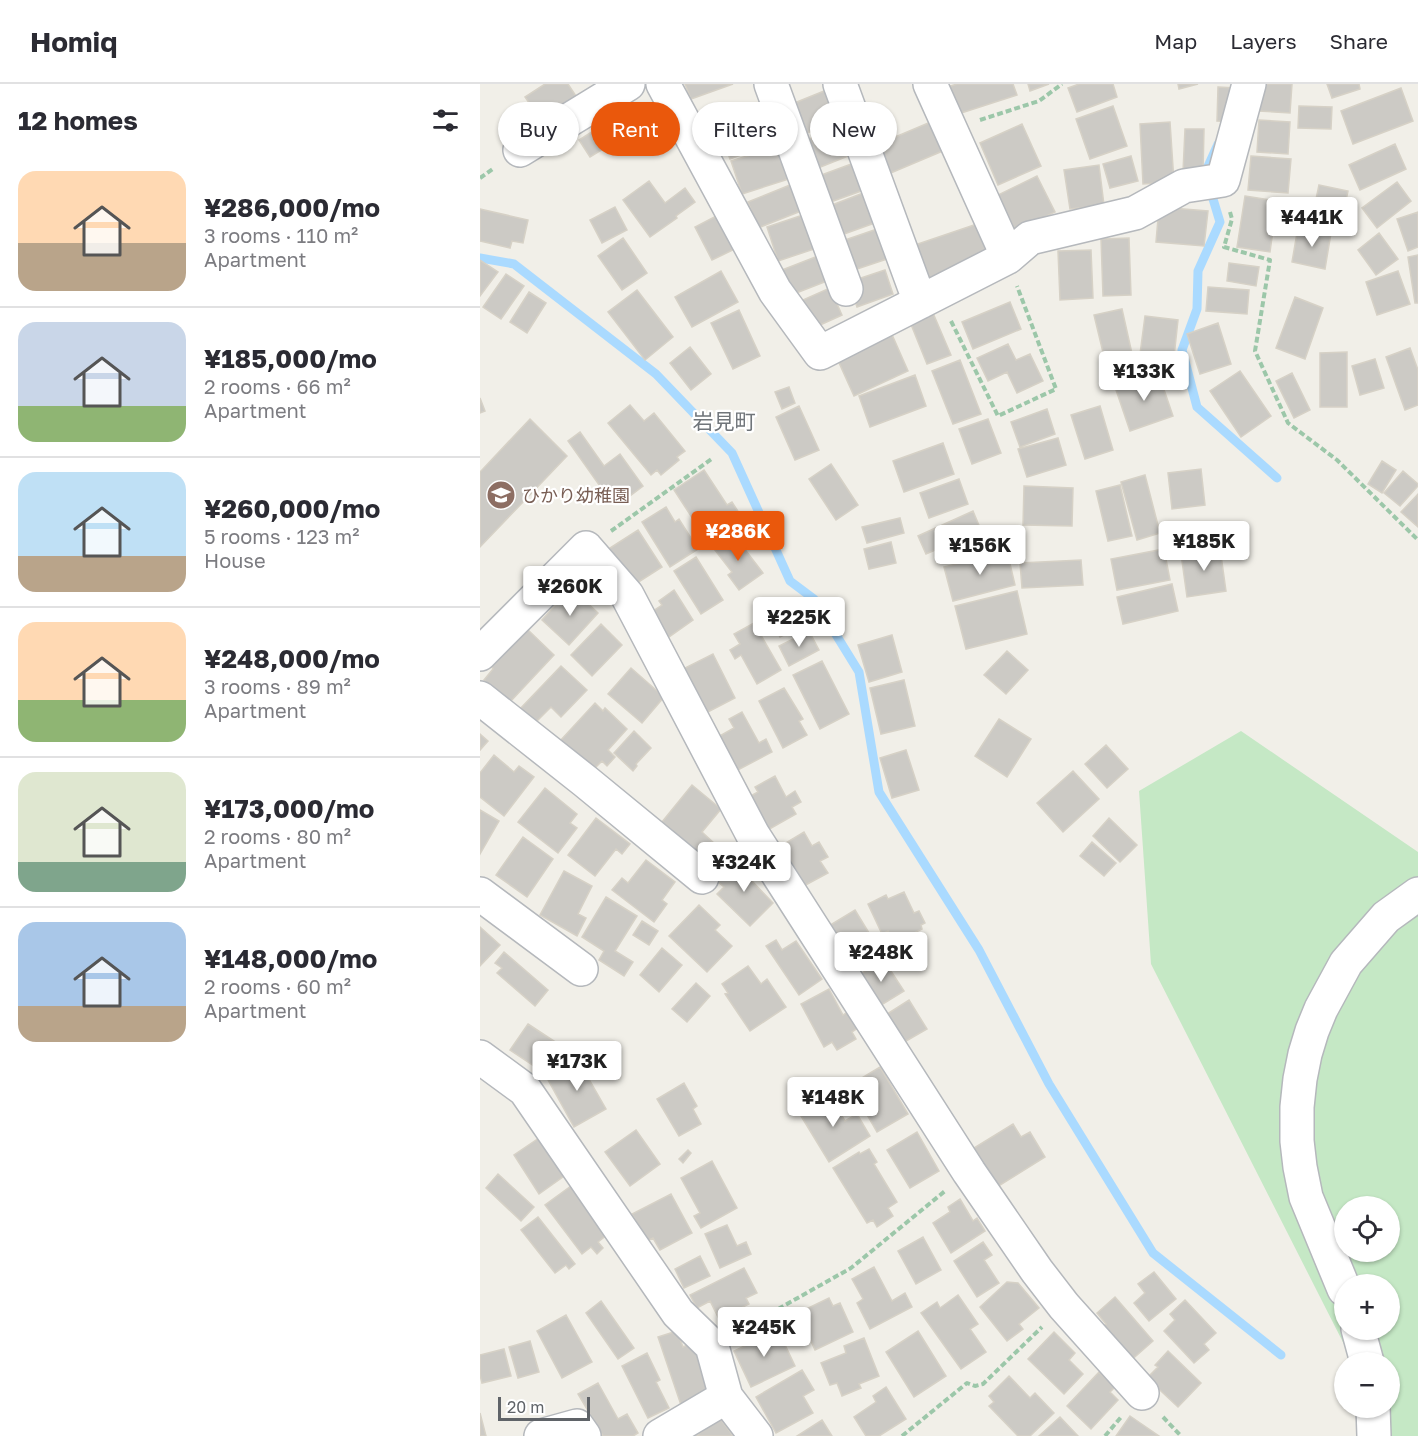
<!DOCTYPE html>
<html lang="en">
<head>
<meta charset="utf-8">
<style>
  :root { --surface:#fff; --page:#f2f2f3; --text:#2b2b33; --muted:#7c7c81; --line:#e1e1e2; --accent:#ea580c }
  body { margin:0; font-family:"Golos Text","Noto Sans JP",sans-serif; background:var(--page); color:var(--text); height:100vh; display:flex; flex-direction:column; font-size:22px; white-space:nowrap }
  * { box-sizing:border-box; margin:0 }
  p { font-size:20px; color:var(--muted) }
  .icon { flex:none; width:33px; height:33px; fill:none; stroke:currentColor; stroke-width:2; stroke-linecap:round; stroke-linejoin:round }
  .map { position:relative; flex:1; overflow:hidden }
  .side { display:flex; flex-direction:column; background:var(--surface); width:480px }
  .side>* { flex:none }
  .hud { position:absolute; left:18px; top:18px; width:570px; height:54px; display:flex; gap:12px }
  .tools { position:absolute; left:854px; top:1112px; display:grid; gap:12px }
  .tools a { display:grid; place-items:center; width:66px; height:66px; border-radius:50%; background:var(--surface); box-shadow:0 2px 4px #0004; font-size:30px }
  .scale { position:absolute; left:18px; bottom:15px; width:92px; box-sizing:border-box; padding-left:6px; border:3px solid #5f6368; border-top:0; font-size:16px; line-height:21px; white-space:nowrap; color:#5f6368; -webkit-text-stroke:4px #fff; paint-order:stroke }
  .price { position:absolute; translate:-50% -51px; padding:0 14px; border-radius:6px; background:#fff; color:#222; font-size:20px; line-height:39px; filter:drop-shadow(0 2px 3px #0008) }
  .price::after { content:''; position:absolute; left:50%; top:36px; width:18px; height:14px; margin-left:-9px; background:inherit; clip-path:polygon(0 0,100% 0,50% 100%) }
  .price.on { background:var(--accent); color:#fff }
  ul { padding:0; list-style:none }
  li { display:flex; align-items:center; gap:18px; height:150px; padding:0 18px }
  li+li { border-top:2px solid var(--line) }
  li span { display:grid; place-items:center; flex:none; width:168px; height:120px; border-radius:18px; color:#555 }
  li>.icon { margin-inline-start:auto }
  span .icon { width:72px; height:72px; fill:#fffc; stroke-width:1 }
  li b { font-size:26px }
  h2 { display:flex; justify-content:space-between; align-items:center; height:72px; padding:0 18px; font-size:26px }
  .tag { padding:0 21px; border-radius:27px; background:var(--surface); box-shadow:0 2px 4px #0004; font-size:21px; line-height:54px }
  .tag.on { background:var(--accent); color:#fff }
  header { display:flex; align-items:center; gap:36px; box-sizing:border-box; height:84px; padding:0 30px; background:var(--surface); border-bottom:2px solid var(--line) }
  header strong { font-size:28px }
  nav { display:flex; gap:33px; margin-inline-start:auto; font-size:21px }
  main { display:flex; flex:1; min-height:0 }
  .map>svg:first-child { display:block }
</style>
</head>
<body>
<header>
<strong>Homiq</strong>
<nav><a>Map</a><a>Layers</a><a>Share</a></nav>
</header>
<main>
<section class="side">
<h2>12 homes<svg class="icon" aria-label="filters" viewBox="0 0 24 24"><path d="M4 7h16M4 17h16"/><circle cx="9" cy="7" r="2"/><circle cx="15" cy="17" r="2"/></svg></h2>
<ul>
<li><span style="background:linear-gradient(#ffd9b3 60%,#b9a48a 0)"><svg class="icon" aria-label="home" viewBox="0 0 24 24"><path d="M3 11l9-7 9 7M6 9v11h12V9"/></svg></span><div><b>¥286,000/mo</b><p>3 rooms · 110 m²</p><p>Apartment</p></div></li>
<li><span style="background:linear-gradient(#c9d6e8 70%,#8fb573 0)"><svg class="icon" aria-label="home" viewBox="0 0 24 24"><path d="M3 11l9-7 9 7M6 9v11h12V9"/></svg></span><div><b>¥185,000/mo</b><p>2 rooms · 66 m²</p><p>Apartment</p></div></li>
<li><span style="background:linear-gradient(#bfe0f5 70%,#b9a48a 0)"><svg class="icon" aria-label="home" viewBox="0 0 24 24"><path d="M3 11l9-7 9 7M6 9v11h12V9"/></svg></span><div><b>¥260,000/mo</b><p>5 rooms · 123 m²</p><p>House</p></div></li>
<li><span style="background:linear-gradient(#ffd9b3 65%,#8fb573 0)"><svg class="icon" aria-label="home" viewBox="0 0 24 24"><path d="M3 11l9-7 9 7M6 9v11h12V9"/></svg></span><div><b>¥248,000/mo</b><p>3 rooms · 89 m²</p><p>Apartment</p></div></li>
<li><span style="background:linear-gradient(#dfe7d0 75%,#7fa58c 0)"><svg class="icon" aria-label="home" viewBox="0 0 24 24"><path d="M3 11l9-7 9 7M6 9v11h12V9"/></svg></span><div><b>¥173,000/mo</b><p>2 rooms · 80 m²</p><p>Apartment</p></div></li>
<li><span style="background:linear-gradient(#a9c7e8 70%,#b9a48a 0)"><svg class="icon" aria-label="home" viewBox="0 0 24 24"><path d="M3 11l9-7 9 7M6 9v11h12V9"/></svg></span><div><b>¥148,000/mo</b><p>2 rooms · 60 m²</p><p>Apartment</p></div></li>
</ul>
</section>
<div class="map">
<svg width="938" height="1352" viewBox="0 0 938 1352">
  <rect width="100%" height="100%" fill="#f1efe8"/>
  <path fill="#c5e8c5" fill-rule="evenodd" d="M761,647L938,768V1352H911L896,1323H909V1278H873L671,880L659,707ZM864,1122H909V1167H864ZM864,1200H909V1245H864Z"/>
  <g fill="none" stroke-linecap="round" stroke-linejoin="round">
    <path stroke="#aadaff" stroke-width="9" d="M725,91V89L738,60
      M730,105L740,138L718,187L717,225L702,266L717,323L797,394
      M0,174L34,180L176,290L252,369L310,497L334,515L379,588L399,708L499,866L569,1000L673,1169L801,1271"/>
  </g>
  <path fill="#cccac5" stroke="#d6d1c6" stroke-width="1.5" d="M65,0H88L96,12L61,36L45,13Z
    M205,0H253L211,15Z
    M477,0H533L537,11L475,31L467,3Z
    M548,0H569L550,7Z
    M599,0H633L637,13L597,28L588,4Z
    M698,0H718L699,5Z
    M781,0H812L810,29L779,27Z
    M847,0H879L880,5L852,14Z
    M738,3L756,4L755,38L737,37Z
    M921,4L933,37L873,60L861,27Z
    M349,5L361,36L319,52L307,22Z
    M633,22L647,62L610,75L596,35Z
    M819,22L852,23L851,45L818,44Z
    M140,30L151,48L110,73L99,56Z
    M280,30L291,60L250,75L239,45Z
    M779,36L810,38L808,70L777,68Z
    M453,37L465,66L406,91L394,62Z
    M690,38L694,98L663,100L660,40Z
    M542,40L561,82L518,101L500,59Z
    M361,42L373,70L338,84L327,56Z
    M705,45H724L723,88H703Z
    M305,60L315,93L262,110L251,77Z
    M915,60L926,85L880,106L869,81Z
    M651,72L658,97L630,104L623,80Z
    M771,72L811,75L808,109L768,106Z
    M374,79L384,106L345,120L336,93Z
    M619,81L624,121L590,125L584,86Z
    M557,92L575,128L533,148L516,112Z
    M169,97L185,119L205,104L215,118L196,132L197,134L170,153L143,116Z
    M917,98L931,117L897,144L882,124Z
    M310,101L321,127L278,144L268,118Z
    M839,101L868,107L861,140L832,134Z
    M391,106L403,136L364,150L352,121Z
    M765,112L797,117L790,168L757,163Z
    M135,123L147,146L122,159L110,136Z
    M679,123L728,127L724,162L676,158Z
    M0,125L48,136L43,159L32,157L30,164L0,157Z
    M938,128V163L928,167L917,135Z
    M242,129L259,163L232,176L215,143Z
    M329,129L340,163L298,177L287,143Z
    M500,139L512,173L445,197L432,162Z
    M403,143L413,173L374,186L365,156Z
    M818,143L851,149L845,185L812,178Z
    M899,149L918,175L896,191L878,166Z
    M143,154L167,189L142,206L118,172Z
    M649,154L651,211L623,212L621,155Z
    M611,166L613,214L580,216L578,167Z
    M343,170L352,195L306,213L297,188Z
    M938,171V219H935L928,173Z
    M0,176L18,188L0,212Z
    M749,179L779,183L776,202L747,197Z
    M405,186L413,210L377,223L369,198Z
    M241,187L258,218L212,243L195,213Z
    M918,187L930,220L897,231L886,198Z
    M26,190L44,202L21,235L3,223Z
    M728,203L769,206L767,230L726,227Z
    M350,204L362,231L329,246L316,219Z
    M157,206L193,253L165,276L128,228Z
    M49,208L66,219L47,249L30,238Z
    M815,213L843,224L825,275L796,264Z
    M530,218L541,245L493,265L482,238Z
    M642,225L655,283L628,289L614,231Z
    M259,226L280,272L253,285L231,239Z
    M453,229L471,271L447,280L430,238Z
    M665,232L698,236L694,273L660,270Z
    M738,239L751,280L720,290L707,250Z
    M410,246L428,287L374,312L356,272Z
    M528,260L536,276L550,270L563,297L537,309L527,288L508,297L497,274Z
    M210,263L231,290L211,306L190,279Z
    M930,264L938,286V321L925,326L906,273Z
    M867,268V323H840V269Z
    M895,275L904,304L880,311L872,282Z
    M480,276L501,330L473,340L452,287Z
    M760,287L791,332L761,353L730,307Z
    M678,288L693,332L650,347L635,303Z
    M812,289L830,326L814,334L796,297Z
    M435,291L446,322L390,343L379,312Z
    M309,303L315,319L302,325L295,308Z
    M0,314L5,327L0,329Z
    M150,321L164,337L174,329L205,367L197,373L199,376L181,391L177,386L171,391L128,339Z
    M319,322L339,366L315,376L296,333Z
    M620,322L633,366L605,375L591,331Z
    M567,325L575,350L540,363L531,338Z
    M50,335L87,372L0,463V388Z
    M508,335L521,369L492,380L479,345Z
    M100,348L124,382L140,370L163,402L146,415L140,407L129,415L88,357Z
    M578,354L586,381L547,393L538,365Z
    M463,359L474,390L424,408L413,377Z
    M902,377L916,386L902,409L888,400Z
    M351,380L378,421L356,436L329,395Z
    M721,385L725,421L692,425L688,389Z
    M224,386L247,421L252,418L261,432L226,455L194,406Z
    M923,387L938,400V402L920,422L904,409Z
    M665,391L680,449L657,456L641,398Z
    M479,395L488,420L449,434L440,409Z
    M640,401L652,452L628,457L616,407Z
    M544,402L593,404L592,442L543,441Z
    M938,410V443L921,428Z
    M186,423L195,438L199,435L218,465L190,483L162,438Z
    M493,427L501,446L446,470L438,452Z
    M420,434L424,449L387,459L382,443Z
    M158,446L182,483L157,499L127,466Z
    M253,450L283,489L259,506L248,491L252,488L234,465Z
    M411,458L416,479L389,485L384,465Z
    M740,464L746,507L707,513L701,470Z
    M684,465L690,496L637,506L631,475Z
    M527,467L535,501L473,517L464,483Z
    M216,473L243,516L221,530L194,487Z
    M601,476L603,501L542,504L540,479Z
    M692,500L698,527L643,540L637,513Z
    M194,506L213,536L186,555L173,527L182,521L179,517Z
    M537,507L547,550L486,565L475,522Z
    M87,508L93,514L97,509L118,529L89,561L62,536Z
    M314,515L327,539L300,553L287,529Z
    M274,539L301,586L277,600L261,571L255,575L250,566L260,560L254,550Z
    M121,540L142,561L112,592L91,571Z
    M46,544L74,571L30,618L4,596L13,585L10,580Z
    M329,547L339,566L309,582L299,562Z
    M412,551L422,588L389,598L378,561Z
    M527,567L548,586L526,610L504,591Z
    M233,570L255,614L224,630L201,586Z
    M342,577L369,630L340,645L313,591Z
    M81,582L107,606L81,633L71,623L53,641L38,627Z
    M151,584L184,613L162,639L128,610Z
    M424,596L435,642L401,650L390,604Z
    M304,604L323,635L319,637L327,651L303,664L279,617Z
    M115,619L123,627L125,624L147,645L128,666L135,673L127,682L122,677L112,687L80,657Z
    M262,628L279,659L286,655L292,668L254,688L236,654L254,644L249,635Z
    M519,635L551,655L527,693L495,672Z
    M154,647L171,664L156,680L157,682L153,687L134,669Z
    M0,650L8,657L0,666Z
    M626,661L648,685L627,704L605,680Z
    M426,666L439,706L412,714L400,674Z
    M14,671L34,688L39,682L54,693L24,732L0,713V689Z
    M593,687L619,715L583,748L557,719Z
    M295,692L306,713L315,707L321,718L312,723L316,730L286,747L267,714L278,708L275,703Z
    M212,701L241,725L222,748L234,759L220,776L189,750L192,746L182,738Z
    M65,704L97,730L90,739L97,744L78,769L38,738Z
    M0,726L19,737L0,770Z
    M116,734L150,760L142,770L136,765L115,792L88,771Z
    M629,734L657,761L640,778L613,752Z
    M324,748L332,762L339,758L348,773L340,777L348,789L322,803L299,763Z
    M43,753L73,775L47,813L16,791Z
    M612,758L636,779L624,792L600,772Z
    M262,773L277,788L270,795L293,819L270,842L237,810L244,803L238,798Z
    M166,776L195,798L182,816L187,820L174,838L132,806L142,794L148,799Z
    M84,787L112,802L98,830L106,834L97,852L60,831Z
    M424,808L434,829L439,827L445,839L441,841L442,845L414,859L408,847L402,850L388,820L406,811L408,815Z
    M126,813L157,832L135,867L153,878L144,892L119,876L124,867L102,853Z
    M219,821L240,841L235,846L252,862L227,888L189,852Z
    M375,826L400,867L371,884L347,843Z
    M162,837L178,847L169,861L153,851Z
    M0,843L20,861L0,882Z
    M296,856L302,866L316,857L342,895L319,911L286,862Z
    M182,864L202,881L179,908L160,891Z
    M24,868L68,906L55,922L17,889L22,884L15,879Z
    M403,875L424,907L398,923L378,892Z
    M268,882L281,900L287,895L306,923L270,947L245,910L248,909L242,900Z
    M216,899L230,912L207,938L192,925Z
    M349,905L363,931L369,927L378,944L372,948L376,955L357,966L352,958L344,963L321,920Z
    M429,916L447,945L421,960L404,932Z
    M48,940L80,961L63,988L30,966Z
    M104,973L112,987L106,990L126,1025L94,1043L67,994Z
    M400,983L428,1030L397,1048L370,1001Z
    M204,999L217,1022L213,1025L221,1040L199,1052L177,1015Z
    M351,1014L365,1037L377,1030L390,1052L349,1078L321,1032L325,1030L320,1022L331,1015L336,1023Z
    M533,1040L541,1053L550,1048L565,1073L517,1103L494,1064Z
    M156,1046L180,1080L150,1102L125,1068Z
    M437,1048L459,1087L430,1104L407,1066Z
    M62,1052L87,1090L59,1110L34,1071Z
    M389,1065L397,1078L394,1080L417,1118L408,1124L413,1132L397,1143L393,1136L387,1139L353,1084L379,1068L380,1070Z
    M208,1066L211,1069L203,1079L199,1075Z
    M232,1077L257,1124L221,1144L214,1132L220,1129L201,1094Z
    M18,1090L54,1123L41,1137L6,1104Z
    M91,1102L128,1150L118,1158L123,1164L117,1170L111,1163L102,1170L65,1121Z
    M191,1110L212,1149L180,1166L173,1154L167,1157L152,1130Z
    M480,1115L493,1137L497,1134L505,1147L471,1169L453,1139L470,1128L468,1123Z
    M58,1133L95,1180L89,1185L86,1181L75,1189L41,1146Z
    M247,1141L257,1162L266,1158L271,1170L240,1184L225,1150Z
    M443,1153L461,1186L436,1200L418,1167Z
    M503,1158L512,1171L504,1176L519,1199L497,1213L474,1177Z
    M220,1172L230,1192L204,1204L195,1185Z
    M394,1183L412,1217L425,1209L432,1223L390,1245L377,1219L383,1215L372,1195Z
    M264,1184L277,1209L266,1214L269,1220L239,1235L230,1217L217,1224L210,1211Z
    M674,1188L696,1215L669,1237L654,1219L665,1209L658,1200Z
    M527,1198L538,1199L559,1224L539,1240L543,1245L527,1257L500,1223Z
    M478,1211L498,1240L490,1245L506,1268L481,1285L441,1229L457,1218L460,1224Z
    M635,1213L673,1257L648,1279L619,1245L626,1240L617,1229Z
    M349,1214L353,1222L360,1219L373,1248L335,1266L322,1237L330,1233L326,1225Z
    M705,1216L736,1249L724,1260L729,1266L714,1279L684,1247L695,1236L690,1230Z
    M121,1217L154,1264L138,1275L106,1229Z
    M86,1231L112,1278L82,1294L57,1247Z
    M298,1246L315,1282L271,1303L254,1267Z
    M197,1247L203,1263L214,1258L231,1306L201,1321L178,1253Z
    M438,1247L466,1292L434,1313L406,1268Z
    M574,1248L595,1269L589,1276L603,1290L584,1310L548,1275Z
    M384,1254L399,1292L379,1300L381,1304L362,1312L357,1299L350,1301L341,1279L366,1269L364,1262Z
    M50,1257L59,1288L38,1294L29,1263Z
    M24,1265L31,1292L2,1299L0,1291V1271Z
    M688,1267L721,1299L698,1323L667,1294L678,1283L675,1281Z
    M167,1269L180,1296L176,1298L189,1324L168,1334L142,1282Z
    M322,1286L334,1306L323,1312L333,1329L296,1349L276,1313Z
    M619,1288L635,1303L630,1308L638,1316L611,1345L587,1322Z
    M529,1292L550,1314L555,1309L574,1329L550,1352H538L509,1322L514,1318L509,1312Z
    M118,1299L138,1335L147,1330L158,1349L153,1352H123L98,1310Z
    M406,1303L426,1335L399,1352H386L374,1333L396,1318L393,1312Z
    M0,1329L6,1352H0Z
    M650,1332L679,1352H636Z
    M580,1333L598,1352H559Z
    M240,1334L253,1352H216Z
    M342,1336L352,1352H317Z"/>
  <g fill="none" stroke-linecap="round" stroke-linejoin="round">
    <g stroke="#b5b8bc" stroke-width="36">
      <path id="minor" d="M183,0L295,207L340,269L528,173L550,154L655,129L704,102L743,96L769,0
        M291,0L366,205
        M360,0L440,218
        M450,0L528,173
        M40,66L148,0
        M0,570L106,464L147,511L273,751L489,1088L557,1187L584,1222L662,1309
        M0,614L105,697L222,793
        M0,810L101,885
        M0,973L45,1006L198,1229L232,1262L246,1313L276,1352
        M864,1205L826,1113L820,1083L817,1057V1023L820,995L825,970L832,947L841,925L866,879L906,833L938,810
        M878,1245L887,1278
        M893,1323L894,1352
        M61,1352L97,1342L104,1352
        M180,1352L246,1313"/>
    </g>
    <path stroke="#9cc7a9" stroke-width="4" stroke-dasharray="6 3" stroke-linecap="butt" d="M500,36L559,17L582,0
      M0,94L14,84
      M750,128L752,135L744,163L790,176L775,267L808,339L857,376L938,456
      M471,237L518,332L576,305L537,202
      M131,447L233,374
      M259,1247L371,1184L465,1107
      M683,1333L701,1352
      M422,1352L487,1299L495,1302L503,1300L562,1243
      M625,1352L642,1332"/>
    <use href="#minor" stroke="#fff" stroke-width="33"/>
  </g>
  <defs>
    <g id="school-disc" transform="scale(1.5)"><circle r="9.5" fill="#8d6e63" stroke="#fff"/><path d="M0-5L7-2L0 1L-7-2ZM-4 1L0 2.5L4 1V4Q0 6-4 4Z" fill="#fff"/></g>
  </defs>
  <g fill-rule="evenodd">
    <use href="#school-disc" x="21" y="411"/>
  </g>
  <g text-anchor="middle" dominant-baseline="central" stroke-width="4.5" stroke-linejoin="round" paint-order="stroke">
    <g font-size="18" fill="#785e54" stroke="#fff" text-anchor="start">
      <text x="42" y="411">ひかり幼稚園</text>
    </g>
    <g font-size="21" fill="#70757a" stroke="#fff">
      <text x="244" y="337">岩見町</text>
    </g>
  </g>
</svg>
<div class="tools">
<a><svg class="icon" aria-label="locate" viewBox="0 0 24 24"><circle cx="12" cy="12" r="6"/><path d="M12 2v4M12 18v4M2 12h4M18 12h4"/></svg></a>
<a>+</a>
<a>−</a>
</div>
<div class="scale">20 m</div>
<b class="price" style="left:832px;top:164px">¥441K</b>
<b class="price" style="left:664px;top:318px">¥133K</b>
<b class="price on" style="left:258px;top:478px">¥286K</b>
<b class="price" style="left:724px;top:488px">¥185K</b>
<b class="price" style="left:500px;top:492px">¥156K</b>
<b class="price" style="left:90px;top:533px">¥260K</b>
<b class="price" style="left:319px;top:564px">¥225K</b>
<b class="price" style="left:264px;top:809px">¥324K</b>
<b class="price" style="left:401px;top:899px">¥248K</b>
<b class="price" style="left:97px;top:1008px">¥173K</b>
<b class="price" style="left:353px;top:1044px">¥148K</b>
<b class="price" style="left:284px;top:1274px">¥245K</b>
<div class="hud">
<a class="tag">Buy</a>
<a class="tag on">Rent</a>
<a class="tag">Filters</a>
<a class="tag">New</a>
</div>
</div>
</main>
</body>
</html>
